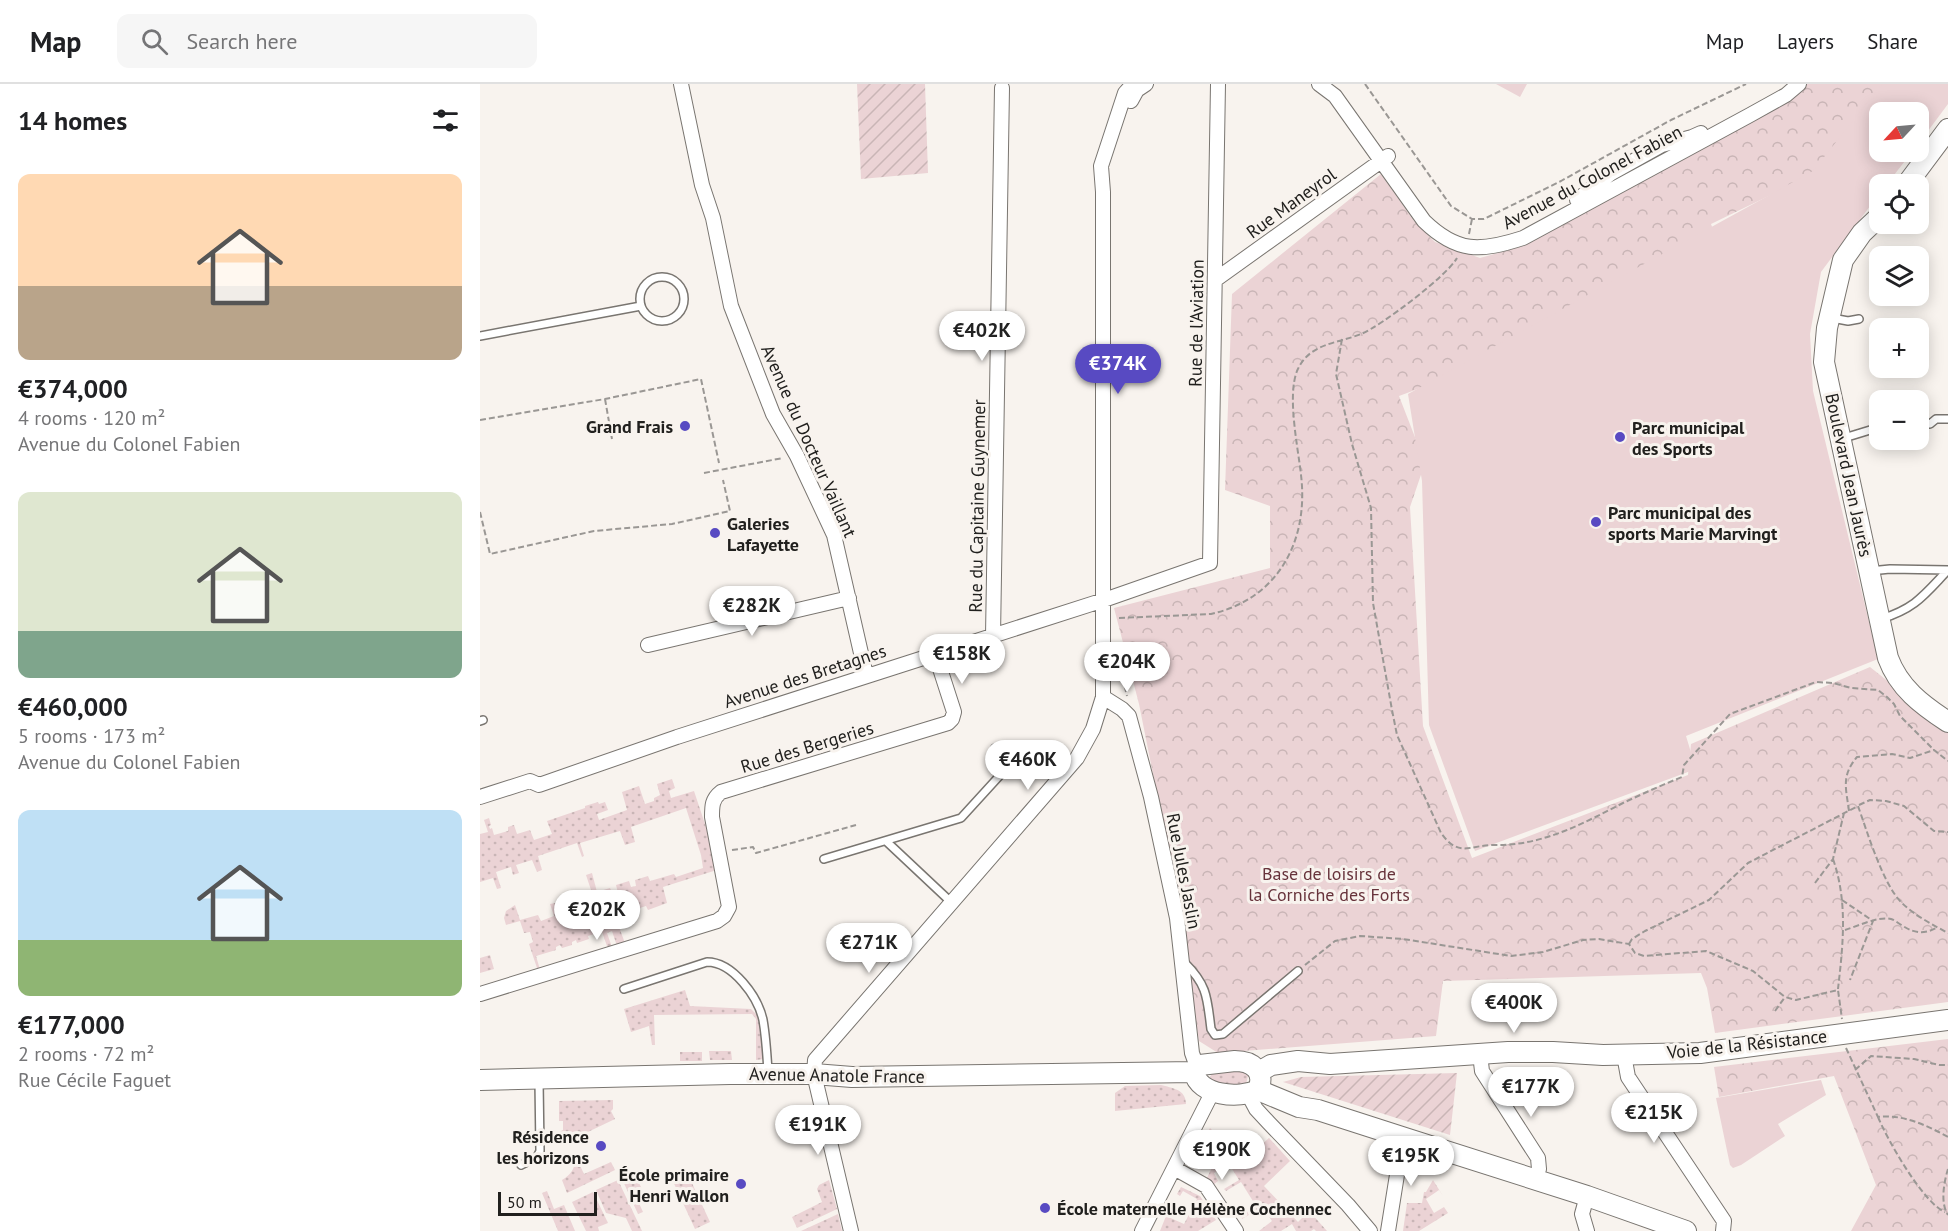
<!DOCTYPE html>
<html lang="en">
<head>
<meta charset="utf-8">
<style>
  :root { --surface:#fff; --page:#f6f6f6; --text:#202124; --muted:#757577; --line:#e0e0e0; --accent:#584ac2 }
  body { margin:0; font-family:"PT Sans",sans-serif; background:var(--page); color:var(--text); height:100vh; display:flex; flex-direction:column; font-size:22px; white-space:nowrap }
  * { box-sizing:border-box; margin:0 }
  p { font-size:20px; color:var(--muted) }
  .icon { flex:none; width:33px; height:33px; fill:none; stroke:currentColor; stroke-width:2; stroke-linecap:round; stroke-linejoin:round }
  .map { position:relative; flex:1; overflow:hidden }
  .side { display:flex; flex-direction:column; background:var(--surface); width:480px }
  .side>* { flex:none }
  .needle { width:39px; rotate:244deg }
  .fabs { position:absolute; left:1389px; top:18px; display:grid; gap:12px }
  .fabs a { display:grid; place-items:center; width:60px; height:60px; border-radius:12px; background:var(--surface); box-shadow:0 3px 15px #0003; font-size:30px }
  .scale { position:absolute; left:18px; bottom:15px; width:99px; box-sizing:border-box; padding-left:6px; border:3px solid #21201e; border-top:0; font-size:16px; line-height:21px; white-space:nowrap; color:#21201e; -webkit-text-stroke:4px #f8f3ee; paint-order:stroke }
  .price { position:absolute; translate:-50% -51px; padding:0 14px; border-radius:21px; background:#fff; color:#222; font-size:20px; line-height:39px; filter:drop-shadow(0 2px 3px #0008) }
  .price::after { content:''; position:absolute; left:50%; top:36px; width:18px; height:14px; margin-left:-9px; background:inherit; clip-path:polygon(0 0,100% 0,50% 100%) }
  .price.active { background:var(--accent); color:#fff }
  ul { padding:0; list-style:none }
  li { display:grid; align-content:center; gap:12px; height:318px; padding:0 18px }
  li span { display:grid; place-items:center; height:186px; border-radius:12px; color:#555 }
  li>.icon { margin-inline-start:auto }
  span .icon { width:108px; height:108px; fill:#fffc; stroke-width:1 }
  li b { font-size:26px }
  h2 { display:flex; justify-content:space-between; align-items:center; height:72px; padding:0 18px; font-size:26px }
  header { display:flex; align-items:center; gap:36px; box-sizing:border-box; height:84px; padding:0 30px; background:var(--surface); border-bottom:2px solid var(--line) }
  header strong { font-size:28px }
  nav { display:flex; gap:33px; margin-inline-start:auto; font-size:21px }
  .search { width:420px; height:54px; background:var(--page); display:flex; align-items:center; gap:15px; box-sizing:border-box; padding:0 21px; border-radius:12px; color:var(--muted); font-size:22px }
  main { display:flex; flex:1; min-height:0 }
  .map>svg:first-child { display:block }
</style>
</head>
<body>
<header>
<strong>Map</strong>
<div class="search"><svg class="icon" aria-label="search" viewBox="0 0 24 24"><circle cx="10" cy="10" r="6"/><path d="M15 15l6 6"/></svg>Search here</div>
<nav><a>Map</a><a>Layers</a><a>Share</a></nav>
</header>
<main>
<section class="side">
<h2>14 homes<svg class="icon" aria-label="filters" viewBox="0 0 24 24"><path d="M4 7h16M4 17h16"/><circle cx="9" cy="7" r="2"/><circle cx="15" cy="17" r="2"/></svg></h2>
<ul>
<li><span style="background:linear-gradient(#ffd9b3 60%,#b9a48a 0)"><svg class="icon" aria-label="home" viewBox="0 0 24 24"><path d="M3 11l9-7 9 7M6 9v11h12V9"/></svg></span><div><b>€374,000</b><p>4 rooms · 120 m²</p><p>Avenue du Colonel Fabien</p></div></li>
<li><span style="background:linear-gradient(#dfe7d0 75%,#7fa58c 0)"><svg class="icon" aria-label="home" viewBox="0 0 24 24"><path d="M3 11l9-7 9 7M6 9v11h12V9"/></svg></span><div><b>€460,000</b><p>5 rooms · 173 m²</p><p>Avenue du Colonel Fabien</p></div></li>
<li><span style="background:linear-gradient(#bfe0f5 70%,#8fb573 0)"><svg class="icon" aria-label="home" viewBox="0 0 24 24"><path d="M3 11l9-7 9 7M6 9v11h12V9"/></svg></span><div><b>€177,000</b><p>2 rooms · 72 m²</p><p>Rue Cécile Faguet</p></div></li>
</ul>
</section>
<div class="map">
<svg width="1468" height="1147" viewBox="0 0 1468 1147">
  <defs>
    <pattern id="grass-dots" width="8" height="8" patternUnits="userSpaceOnUse" patternTransform="scale(1.5)"><rect width="8" height="8" fill="#ebd3d5"/><path d="M2 2h.1M6 6h.1" fill="none" stroke="#c9b5b6" stroke-width="1.8" stroke-linecap="round"/></pattern>
    <pattern id="forest-crowns" width="20" height="18" patternUnits="userSpaceOnUse" patternTransform="scale(1.5)"><rect width="20" height="18" fill="#ebd3d5"/><path d="M2 6a3 3 0 1 1 6 0M12 15a3 3 0 1 1 6 0" fill="none" stroke="#c9b5b6"/></pattern>
    <pattern id="garden-furrows" width="10" height="10" patternUnits="userSpaceOnUse" patternTransform="scale(1.5)"><rect width="10" height="10" fill="#ebd3d5"/><path d="M-1 1l2-2M0 10L10 0M9 11l2-2" fill="none" stroke="#c9b5b6"/></pattern>
  </defs>
  <rect width="100%" height="100%" fill="#f8f3ee"/>
  <path fill="url(#grass-dots)" d="M192,695L195,704L189,707L191,714L214,707L240,785L183,803L187,819L168,826L166,822L135,832L146,862L138,865L132,847L127,849L133,866L129,868L117,833L109,835L114,850L108,852L109,855L97,859L96,856L92,858V861L82,864L80,861L76,863V866L56,872L61,889L59,890L49,860L53,858L50,848L44,849L40,837L26,841L24,834L26,827L35,821L40,836L58,831L61,837L74,832L70,820L75,819L78,828L92,824L90,816L112,809L106,791L112,789L117,808L130,804L133,811L138,809L136,801L149,797L151,803L156,802L155,796L168,792L170,797L194,790L196,793L223,784L221,771L206,724L151,743L155,758L145,761L140,747L100,759L104,772L102,773L97,759L58,772L62,786L57,788L52,776L36,781L39,789L33,791L31,783L16,788L21,804L17,805L13,794L0,798V750L8,748L4,736L9,734L11,741L9,742L10,745L12,744L14,751L28,747V743L34,741L37,750L50,746L54,756L72,750L67,737L105,724V722L118,718L119,720L125,718L128,726L117,730L119,736L147,726L142,708L159,702L165,720L174,717V714L180,711L177,700Z
    M10,871L14,885L0,889V874Z
    M205,906L210,922L271,925L278,932L284,975L276,976V935L272,930L174,931L175,961H172L169,942L151,948L144,925Z
    M229,967H251L252,976H230Z
    M200,968H222V977H200Z
    M756,985L766,988L768,992L766,1000L759,1005L732,997L730,993L733,987Z
    M681,1001C692,1004 706,1005 706,1020L635,1027V1009L645,1002Z
    M133,1016V1025L131,1027L135,1035L89,1057L85,1058C81,1056 78,1052 79,1048L83,1046V1037H79V1017Z
    M730,1044L762,1078L789,1054L810,1077L784,1102L818,1138L826,1130L828,1132L831,1129L847,1147H836L834,1145L831,1147H816L812,1140L801,1147H779L792,1137L782,1123L762,1135L761,1132L776,1122L761,1098L746,1107L744,1105L759,1096L749,1080L734,1089L738,1097L733,1101L726,1096L737,1073L720,1064Z
    M95,1071L104,1090L131,1078L135,1086L87,1109L82,1096C92,1090 96,1083 95,1071Z
    M205,1084L230,1138L215,1145L190,1091Z
    M154,1089L166,1113L158,1117L163,1128L158,1130L142,1095Z
    M138,1096L162,1147H152L146,1134L126,1129L116,1106Z
    M349,1096L357,1125L317,1144L312,1133L342,1118L337,1105L339,1101Z
    M953,1096L963,1112L959,1106L946,1115L954,1129L964,1123L968,1129L939,1147H923L927,1119H942L944,1108H946Z
    M701,1103L720,1112L736,1136L718,1147H680L686,1132L704,1140L717,1115L703,1107L700,1112L697,1110Z
    M67,1107L74,1125L84,1121L95,1147H78L62,1109Z
    M113,1108L128,1139L118,1143L119,1147H106L92,1118Z
    M358,1130L362,1147H321Z"/>
  <path fill="url(#forest-crowns)" d="M1327,0H1424L1334,90L1231,140L1249,189L919,312L945,379L930,423L943,642L992,774L1208,691L1211,660L1390,583L1468,645V918L1235,949L1227,904L1221,889L963,897L956,952L738,969L719,957L697,810L659,620L634,524L790,484V422L745,406L752,210L901,90L934,137L955,158L1000,174L1043,162L1232,59L1309,15Z
    M1468,955V1147H1371L1396,1101L1354,992L1239,1013L1234,983Z"/>
  <path fill="url(#garden-furrows)" d="M377,0H445L448,89L381,95Z
    M977,989L970,1051L803,998L821,993Z"/>
  <path fill="#ebd3d5" d="M1016,0H1047L1040,13Z
    M1402,0H1468V20L1439,59L1438,28H1400V68H1432L1407,100H1400L1399,110L1341,188L1330,250L1333,307L1398,575L1206,652L1216,685L995,767L949,641L942,397L928,310L1333,87Z
    M1341,996L1346,1011L1298,1040L1305,1052L1261,1081L1253,1084L1250,1081L1236,1014Z"/>
  <g fill="none" stroke-linecap="round" stroke-linejoin="round">
    <g stroke="#797570" stroke-width="10">
      <path id="lane" d="M160 215a22 22 0 1 1 44 0a22 22 0 1 1-44 0Z
        M1352,234L1368,237L1379,235
        M0,252L161,222
        M1438,339L1450,340L1456,335H1468
        M1364,354L1400,343
        M1390,487L1410,485L1468,486C1444,511 1436,524 1401,535
        M0,637L3,636
        M406,757L472,819
        M344,775L481,734L523,688L515,664
        M705,879C728,902 727,914 731,945L735,951L743,950L818,887
        M144,905L227,878C253,878 278,913 283,936C286,953 287,971 288,988
        M41,1081L57,1073L60,1067L59,997"/>
    </g>
    <g stroke="#797570" stroke-width="16">
      <path id="street" d="M201,0L222,101L233,134L251,222L293,330L317,372L354,451L386,591
        M839,0L855,12L944,137C977,169 1000,168 1043,154L1270,31L1306,11L1319,0
        M651,17L657,6L666,0
        M1097,116L1130,90L1182,61L1212,53L1221,49
        M735,196L908,72
        M513,552L522,4
        M168,561L369,514
        M623,613L642,625L649,632L671,713L697,834L712,969L717,983
        M0,713L50,697L59,701L197,653L624,516L730,479L738,0
        M0,910L237,837L244,832L249,823L232,733C232,722 232,715 241,708L468,639L472,635L474,628L455,569
        M1000,970L1002,987L1058,1074L1059,1085L1054,1096
        M1144,971L1148,993L1244,1137L1243,1147
        M768,1010L776,1025L789,1039L868,1121L890,1147
        M694,1084L726,1102L756,1147
        M1107,1112L1102,1130L1107,1147
        M371,1147L334,990L335,976L597,674L613,645L623,613V108L621,82L645,9L653,0
        M662,1147L733,1007
        M908,1147L920,1072L925,1054"/>
    </g>
    <g stroke="#797570" stroke-width="22">
      <path id="secondary" d="M1427,100L1468,45
        M1400,132L1382,149L1363,176L1347,244L1344,278L1408,574C1419,604 1442,621 1468,638
        M755,977C772,977 786,987 778,1006C759,1015 719,1012 714,988L720,981Z
        M779,988L791,981L818,977L850,980L1028,968H1073L1123,971L1220,969L1468,936
        M0,996L250,990H334L372,993L714,988
        M778,1006L819,1023L838,1026L925,1054L1107,1112L1206,1147"/>
    </g>
    <path stroke="#9a9794" stroke-width="2" stroke-dasharray="6 3" stroke-linecap="butt" d="M885,0L971,122L992,135H1004L1081,97L1191,36L1266,0
      M989,150L992,135
      M862,255L856,290L872,360L891,424L893,519L912,626L917,651L961,749C979,774 989,761 1014,761C1062,762 1102,740 1143,719C1162,710 1182,701 1202,693L1204,681L1250,630L1336,598L1353,599L1371,604L1398,606L1407,613L1414,620L1420,632L1454,666
      M125,315L132,355
      M0,336L125,315L221,295L239,379
      M224,389L303,374
      M0,428L10,470L114,447L192,440L250,427L243,396
      M639,534L731,530C798,515 829,457 821,391C818,363 807,313 817,287C829,259 856,260 881,250C901,242 967,192 977,174
      M637,558L640,583L647,612
      M1379,721L1390,716L1406,717L1424,722L1454,747L1468,748
      M1369,727C1366,704 1361,692 1377,673L1412,670L1430,674L1454,666L1468,677
      M252,766L273,763L276,769L376,741
      M1353,775C1368,818 1363,861 1358,905
      M1335,799L1353,775L1364,729
      M1362,816L1393,837L1370,896
      M1365,846C1378,842 1398,832 1411,835C1415,836 1419,840 1423,842C1435,850 1446,850 1458,843
      M1149,860L1152,855L1165,847L1229,816L1268,779L1378,722C1387,747 1403,801 1422,819C1434,831 1453,841 1468,849
      M825,881L855,857L880,852L923,855L1031,872L1063,868L1103,856L1119,855L1149,860L1155,869L1164,872L1226,867L1273,887L1305,913L1316,916L1358,906L1362,935
      M1295,927L1305,913
      M1366,964L1398,1033C1423,1030 1446,1041 1468,1053
      M1375,986L1391,972L1434,975L1459,981H1468
      M1398,1033C1407,1055 1443,1119 1465,1128
      M1468,1085C1464,1098 1460,1119 1468,1131"/>
    <use href="#lane" stroke="#fff" stroke-width="7"/>
    <use href="#street" stroke="#fff" stroke-width="14"/>
    <use href="#secondary" stroke="#fff" stroke-width="20"/>
  </g>
  <g fill="#584ac2" stroke="#f8f3ee" stroke-width="2">
    <circle cx="205" cy="342" r="6"/>
    <circle cx="1140" cy="353" r="6"/>
    <circle cx="1116" cy="438" r="6"/>
    <circle cx="235" cy="449" r="6"/>
    <circle cx="121" cy="1062" r="6"/>
    <circle cx="261" cy="1100" r="6"/>
    <circle cx="565" cy="1124" r="6"/>
  </g>
  <g text-anchor="middle" dominant-baseline="central" stroke-width="6" stroke-linejoin="round" paint-order="stroke">
    <g font-size="18" fill="#21201e" stroke="#f8f3ee">
      <text transform="translate(1112 93) rotate(-28)">Avenue du Colonel Fabien</text>
      <text transform="translate(811 119) rotate(-36)">Rue Maneyrol</text>
      <text transform="translate(716 239) rotate(-89)">Rue de l'Aviation</text>
      <text transform="translate(329 357) rotate(66)">Avenue du Docteur Vaillant</text>
      <text transform="translate(1369 391) rotate(78)">Boulevard Jean Jaurès</text>
      <text transform="translate(497 422) rotate(-89)">Rue du Capitaine Guynemer</text>
      <text transform="translate(325 592) rotate(-18)">Avenue des Bretagnes</text>
      <text transform="translate(327 663) rotate(-17)">Rue des Bergeries</text>
      <text transform="translate(704 787) rotate(79)">Rue Jules Jaslin</text>
      <text transform="translate(1267 960) rotate(-6)">Voie de la Résistance</text>
      <text transform="translate(357 991) rotate(1)">Avenue Anatole France</text>
    </g>
    <g font-size="18" font-weight="bold" fill="#21201e" stroke="#f8f3ee" text-anchor="start">
      <text x="193" y="342" text-anchor="end">Grand Frais</text>
      <text x="1152" y="343">Parc municipal<tspan x="1152" dy="21">des Sports</tspan></text>
      <text x="1128" y="428">Parc municipal des<tspan x="1128" dy="21">sports Marie Marvingt</tspan></text>
      <text x="247" y="439">Galeries<tspan x="247" dy="21">Lafayette</tspan></text>
      <text x="109" y="1052" text-anchor="end">Résidence<tspan x="109" dy="21">les horizons</tspan></text>
      <text x="249" y="1090" text-anchor="end">École primaire<tspan x="249" dy="21">Henri Wallon</tspan></text>
      <text x="577" y="1124">École maternelle Hélène Cochennec</text>
    </g>
    <g font-size="18" fill="#67333b" stroke="#f8f3ee">
      <text x="849" y="789">Base de loisirs de<tspan x="849" dy="21">la Corniche des Forts</tspan></text>
    </g>
  </g>
</svg>
<div class="fabs">
<a><svg class="needle" viewBox="-14 -14 28 28"><path d="M0-13l5 13h-10z" fill="#e53935"/><path d="M0 13l5-13h-10z" fill="#757577"/></svg></a>
<a><svg class="icon" aria-label="locate" viewBox="0 0 24 24"><circle cx="12" cy="12" r="6"/><path d="M12 2v4M12 18v4M2 12h4M18 12h4"/></svg></a>
<a><svg class="icon" aria-label="layers" viewBox="0 0 24 24"><path d="M12 4l9 5-9 5-9-5zM3 14l9 5 9-5"/></svg></a>
<a>+</a>
<a>−</a>
</div>
<div class="scale">50 m</div>
<b class="price" style="left:502px;top:278px">€402K</b>
<b class="price active" style="left:638px;top:311px">€374K</b>
<b class="price" style="left:272px;top:553px">€282K</b>
<b class="price" style="left:482px;top:601px">€158K</b>
<b class="price" style="left:647px;top:609px">€204K</b>
<b class="price" style="left:548px;top:707px">€460K</b>
<b class="price" style="left:117px;top:857px">€202K</b>
<b class="price" style="left:389px;top:890px">€271K</b>
<b class="price" style="left:1034px;top:950px">€400K</b>
<b class="price" style="left:1051px;top:1034px">€177K</b>
<b class="price" style="left:1174px;top:1060px">€215K</b>
<b class="price" style="left:338px;top:1072px">€191K</b>
<b class="price" style="left:742px;top:1097px">€190K</b>
<b class="price" style="left:931px;top:1103px">€195K</b>
</div>
</main>
</body>
</html>
